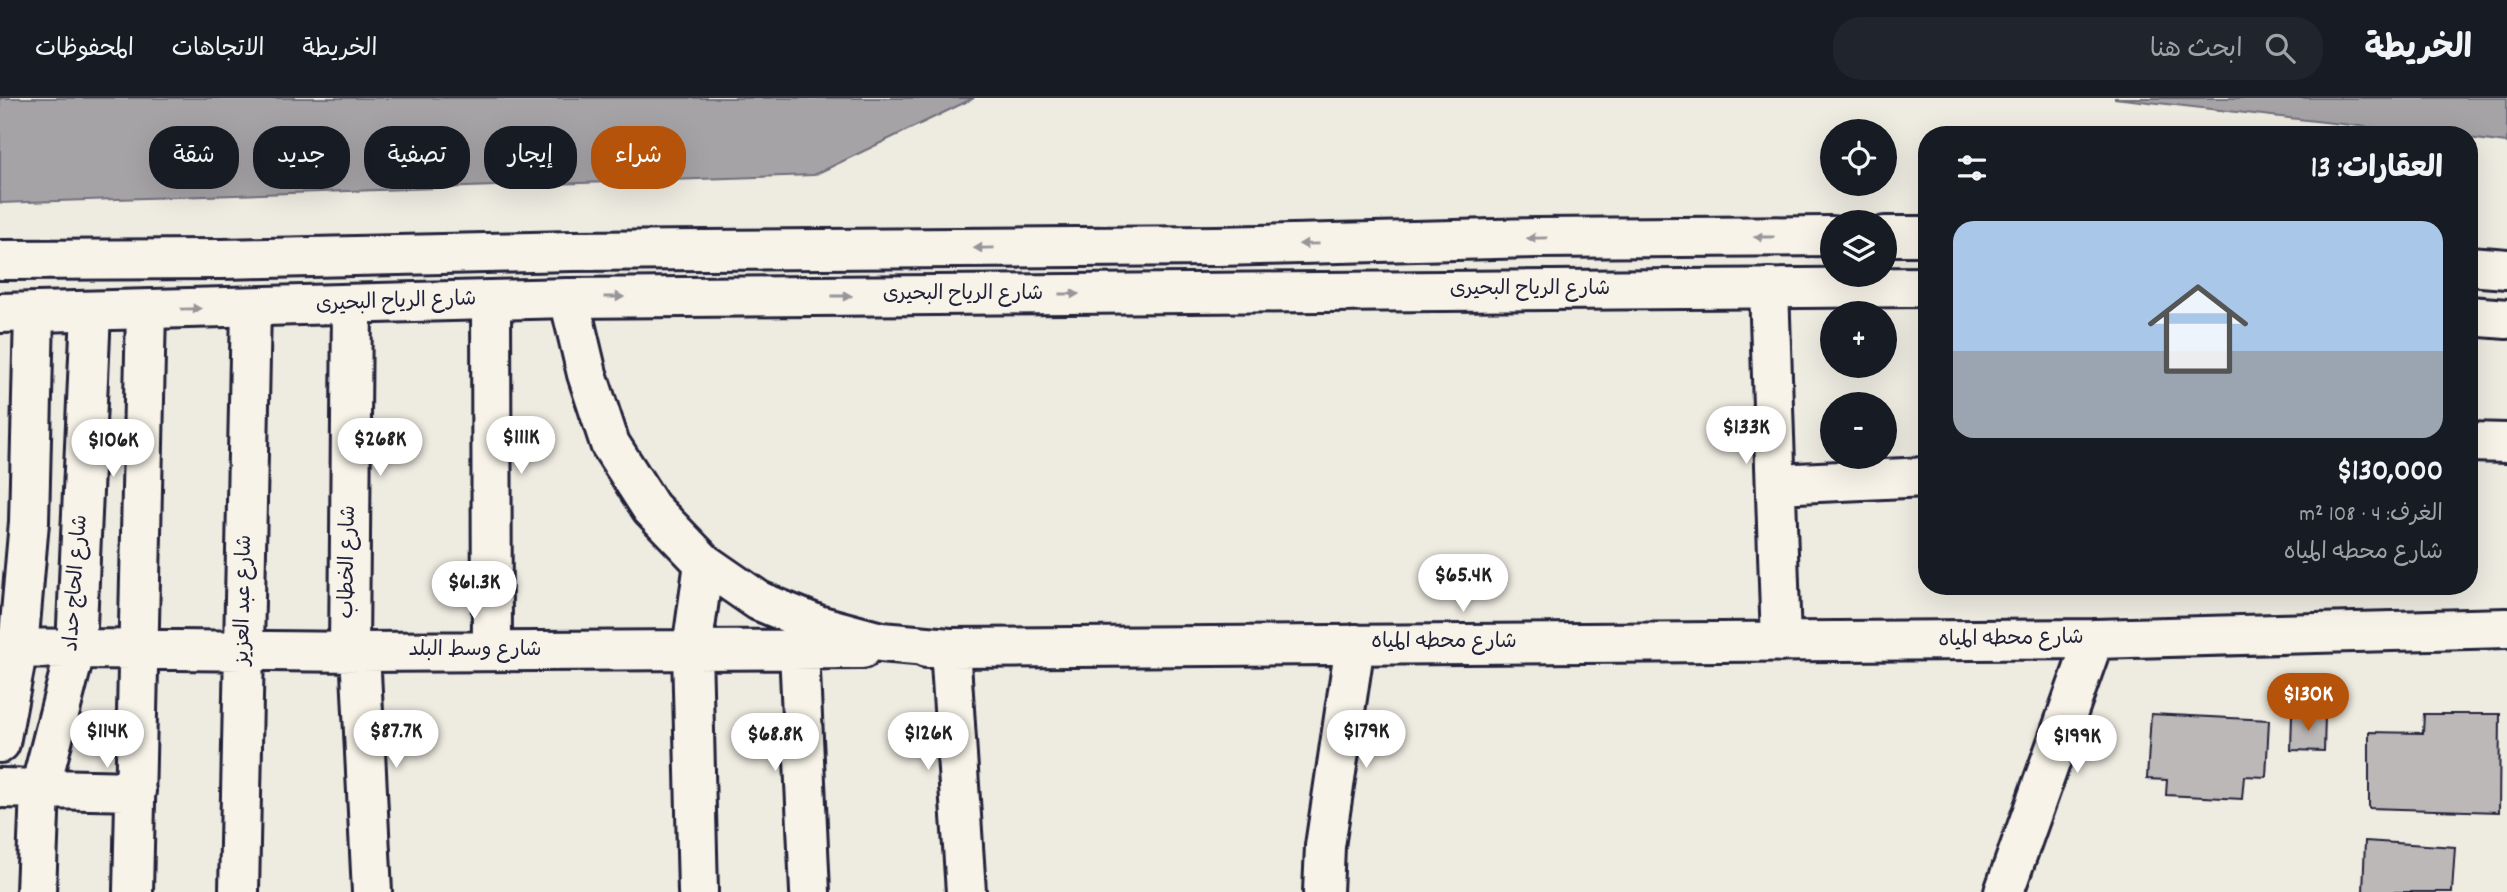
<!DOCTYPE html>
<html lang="ar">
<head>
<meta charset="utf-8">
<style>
  :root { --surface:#171b24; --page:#20242c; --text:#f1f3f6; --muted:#9ea1a6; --line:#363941; --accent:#b45309 }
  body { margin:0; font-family:Dekko,"Playpen Sans Arabic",sans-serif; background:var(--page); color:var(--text); direction:rtl; height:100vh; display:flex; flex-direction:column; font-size:26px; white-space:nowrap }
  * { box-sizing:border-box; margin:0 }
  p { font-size:23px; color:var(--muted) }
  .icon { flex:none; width:38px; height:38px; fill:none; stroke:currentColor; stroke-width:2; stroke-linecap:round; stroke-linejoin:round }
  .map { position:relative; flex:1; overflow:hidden; direction:ltr }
  .details { position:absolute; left:1918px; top:28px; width:560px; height:469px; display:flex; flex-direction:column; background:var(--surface); border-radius:28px; box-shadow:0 7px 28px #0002; direction:rtl }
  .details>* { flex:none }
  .banner { position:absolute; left:21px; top:28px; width:665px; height:63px; direction:rtl; display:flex; gap:14px }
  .tools { position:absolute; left:1820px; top:21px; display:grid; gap:14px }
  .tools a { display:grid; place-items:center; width:77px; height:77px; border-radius:50%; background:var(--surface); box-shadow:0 7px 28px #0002; font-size:35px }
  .price { position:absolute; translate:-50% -60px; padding:0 16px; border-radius:24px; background:#fff; color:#222; font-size:23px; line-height:46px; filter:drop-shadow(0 2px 4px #0008) }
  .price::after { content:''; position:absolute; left:50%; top:42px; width:21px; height:16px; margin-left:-10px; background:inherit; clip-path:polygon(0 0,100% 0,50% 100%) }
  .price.active { background:var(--accent); color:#fff }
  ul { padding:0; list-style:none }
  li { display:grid; align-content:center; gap:14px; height:371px; padding:0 35px }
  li+li { border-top:2px solid var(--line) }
  li span { display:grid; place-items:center; height:217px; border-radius:21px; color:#555 }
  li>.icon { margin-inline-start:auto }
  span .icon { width:126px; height:126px; fill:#fffc; stroke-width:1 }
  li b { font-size:30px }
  h2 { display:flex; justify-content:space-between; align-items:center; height:84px; padding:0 35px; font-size:30px }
  .pill { padding:0 24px; border-radius:28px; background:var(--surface); box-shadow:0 7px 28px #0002; font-size:24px; line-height:63px }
  .pill.active { background:var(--accent); color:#fff }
  header { display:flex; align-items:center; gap:42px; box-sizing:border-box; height:98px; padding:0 35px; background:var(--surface); border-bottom:2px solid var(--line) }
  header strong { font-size:33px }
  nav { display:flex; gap:38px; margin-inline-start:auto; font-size:24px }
  .search { width:490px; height:63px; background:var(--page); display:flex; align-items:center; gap:18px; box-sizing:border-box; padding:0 24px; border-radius:28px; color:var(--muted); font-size:26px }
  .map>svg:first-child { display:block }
</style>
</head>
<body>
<header>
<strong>الخريطة</strong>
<div class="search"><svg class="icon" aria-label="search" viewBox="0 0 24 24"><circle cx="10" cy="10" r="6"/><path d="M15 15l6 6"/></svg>ابحث هنا</div>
<nav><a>الخريطة</a><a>الاتجاهات</a><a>المحفوظات</a></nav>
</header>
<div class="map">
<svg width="2507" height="794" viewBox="0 0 2507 794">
  <rect width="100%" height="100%" fill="#eeebe1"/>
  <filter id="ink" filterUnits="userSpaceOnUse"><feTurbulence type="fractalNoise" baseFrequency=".0143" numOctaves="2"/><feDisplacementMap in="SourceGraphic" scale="14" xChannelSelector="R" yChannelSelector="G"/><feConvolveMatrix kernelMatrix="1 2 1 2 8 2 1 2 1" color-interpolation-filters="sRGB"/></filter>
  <g filter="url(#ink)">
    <path fill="#a6a3a6" stroke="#716f7b" stroke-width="2" d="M0,0H974L814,77L0,105Z
      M2114,0H2507V45L2469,40V37H2438Z"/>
    <path fill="#bbb8b7" stroke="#22223b" stroke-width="2" d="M2151,616L2269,622L2266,679L2244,678L2242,701L2166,697L2167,682L2147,681Z
      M2292,616L2325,618L2324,653L2291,652Z
      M2424,616H2500L2499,714L2369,710V634L2423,635Z
      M2365,743L2455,749L2452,794H2363Z"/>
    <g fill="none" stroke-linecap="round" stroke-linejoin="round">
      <g stroke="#22223b" stroke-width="44">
        <path id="minor" d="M1769,190L1781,544
          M569,200L587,276L610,346L651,410L704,465L759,503L818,527L881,544L950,550L2094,541L2507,530
          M491,202L492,553
          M2469,344L2507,345
          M1776,386L1927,379
          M0,550L360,554L862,551
          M926,550H950L966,794
          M799,552L810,794
          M349,553L352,206
          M360,554L372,794
          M0,645L18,550L29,424L34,215
          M0,690L136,693
          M36,794L40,691L76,550L91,214
          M133,794L146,212
          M239,794L251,209
          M698,794L692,552L704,465
          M1323,794L1325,748L1355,546
          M2004,794L2094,541"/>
      </g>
      <g stroke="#22223b" stroke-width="44">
        <path id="primary" d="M1885,138H1927
          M0,162L222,161L572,153L1217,148L1536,140L1832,138
          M2469,168L2507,171
          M0,215L569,200L1927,189
          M2469,218L2507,221"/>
      </g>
      <use href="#minor" stroke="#f7f3e8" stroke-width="38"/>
      <use href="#primary" stroke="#f7f3e8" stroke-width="38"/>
    </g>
    <defs><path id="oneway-solid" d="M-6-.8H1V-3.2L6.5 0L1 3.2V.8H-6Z" transform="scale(1.75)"/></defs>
    <g fill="#97959a">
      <use href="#oneway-solid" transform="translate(1764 139) rotate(180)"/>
      <use href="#oneway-solid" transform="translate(1537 140) rotate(179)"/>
      <use href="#oneway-solid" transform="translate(1309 146) rotate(179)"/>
      <use href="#oneway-solid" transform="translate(984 150) rotate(179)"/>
      <use href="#oneway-solid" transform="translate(1069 196)"/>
      <use href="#oneway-solid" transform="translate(842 198)"/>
      <use href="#oneway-solid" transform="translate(614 199)"/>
      <use href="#oneway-solid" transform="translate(191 211) rotate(-1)"/>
    </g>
  </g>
  <g text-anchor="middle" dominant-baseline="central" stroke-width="6" stroke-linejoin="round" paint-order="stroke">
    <g font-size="21" fill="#22223b" stroke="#f7f3e8">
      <text x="1530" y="192">شارع الرياح البحيرى</text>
      <text x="963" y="197">شارع الرياح البحيرى</text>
      <text transform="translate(396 205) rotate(-2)">شارع الرياح البحيرى</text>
      <text transform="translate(349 464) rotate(-89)">شارع الخطاب</text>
      <text transform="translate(77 485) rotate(-86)">شارع الحاج حداد</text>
      <text transform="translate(245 502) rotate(-89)">شارع عبد العزيز</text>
      <text transform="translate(2011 542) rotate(-1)">شارع محطه المياه</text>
      <text x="1444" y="545">شارع محطه المياه</text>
      <text x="475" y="553">شارع وسط البلد</text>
    </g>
  </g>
</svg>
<div class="tools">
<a><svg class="icon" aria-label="locate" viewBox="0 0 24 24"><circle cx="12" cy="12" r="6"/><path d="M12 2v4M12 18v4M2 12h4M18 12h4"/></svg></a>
<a><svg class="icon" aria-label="layers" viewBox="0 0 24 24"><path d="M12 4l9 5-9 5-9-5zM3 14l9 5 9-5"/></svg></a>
<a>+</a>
<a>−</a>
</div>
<b class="price" style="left:1746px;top:368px">$133K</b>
<b class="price" style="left:521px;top:378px">$111K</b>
<b class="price" style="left:380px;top:380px">$268K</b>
<b class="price" style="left:113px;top:381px">$106K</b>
<b class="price" style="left:1463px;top:516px">$65.4K</b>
<b class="price" style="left:474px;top:523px">$61.3K</b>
<b class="price active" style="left:2308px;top:635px">$130K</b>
<b class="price" style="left:107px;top:672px">$114K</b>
<b class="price" style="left:396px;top:672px">$87.7K</b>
<b class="price" style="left:1366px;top:672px">$179K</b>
<b class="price" style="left:928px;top:674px">$126K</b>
<b class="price" style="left:775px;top:675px">$68.8K</b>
<b class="price" style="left:2077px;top:677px">$199K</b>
<div class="banner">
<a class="pill active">شراء</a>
<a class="pill">إيجار</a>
<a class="pill">تصفية</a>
<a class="pill">جديد</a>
<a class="pill">شقة</a>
</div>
<section class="details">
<h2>العقارات: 13<svg class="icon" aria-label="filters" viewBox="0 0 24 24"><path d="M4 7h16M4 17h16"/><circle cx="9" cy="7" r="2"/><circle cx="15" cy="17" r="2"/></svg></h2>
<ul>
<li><span style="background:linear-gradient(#a9c7e8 60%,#9aa5b1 0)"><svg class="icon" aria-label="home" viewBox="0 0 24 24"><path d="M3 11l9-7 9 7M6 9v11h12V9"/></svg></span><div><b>$130,000</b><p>الغرف: 4 · 108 m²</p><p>شارع محطه المياه</p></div></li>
</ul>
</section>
</div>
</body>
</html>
